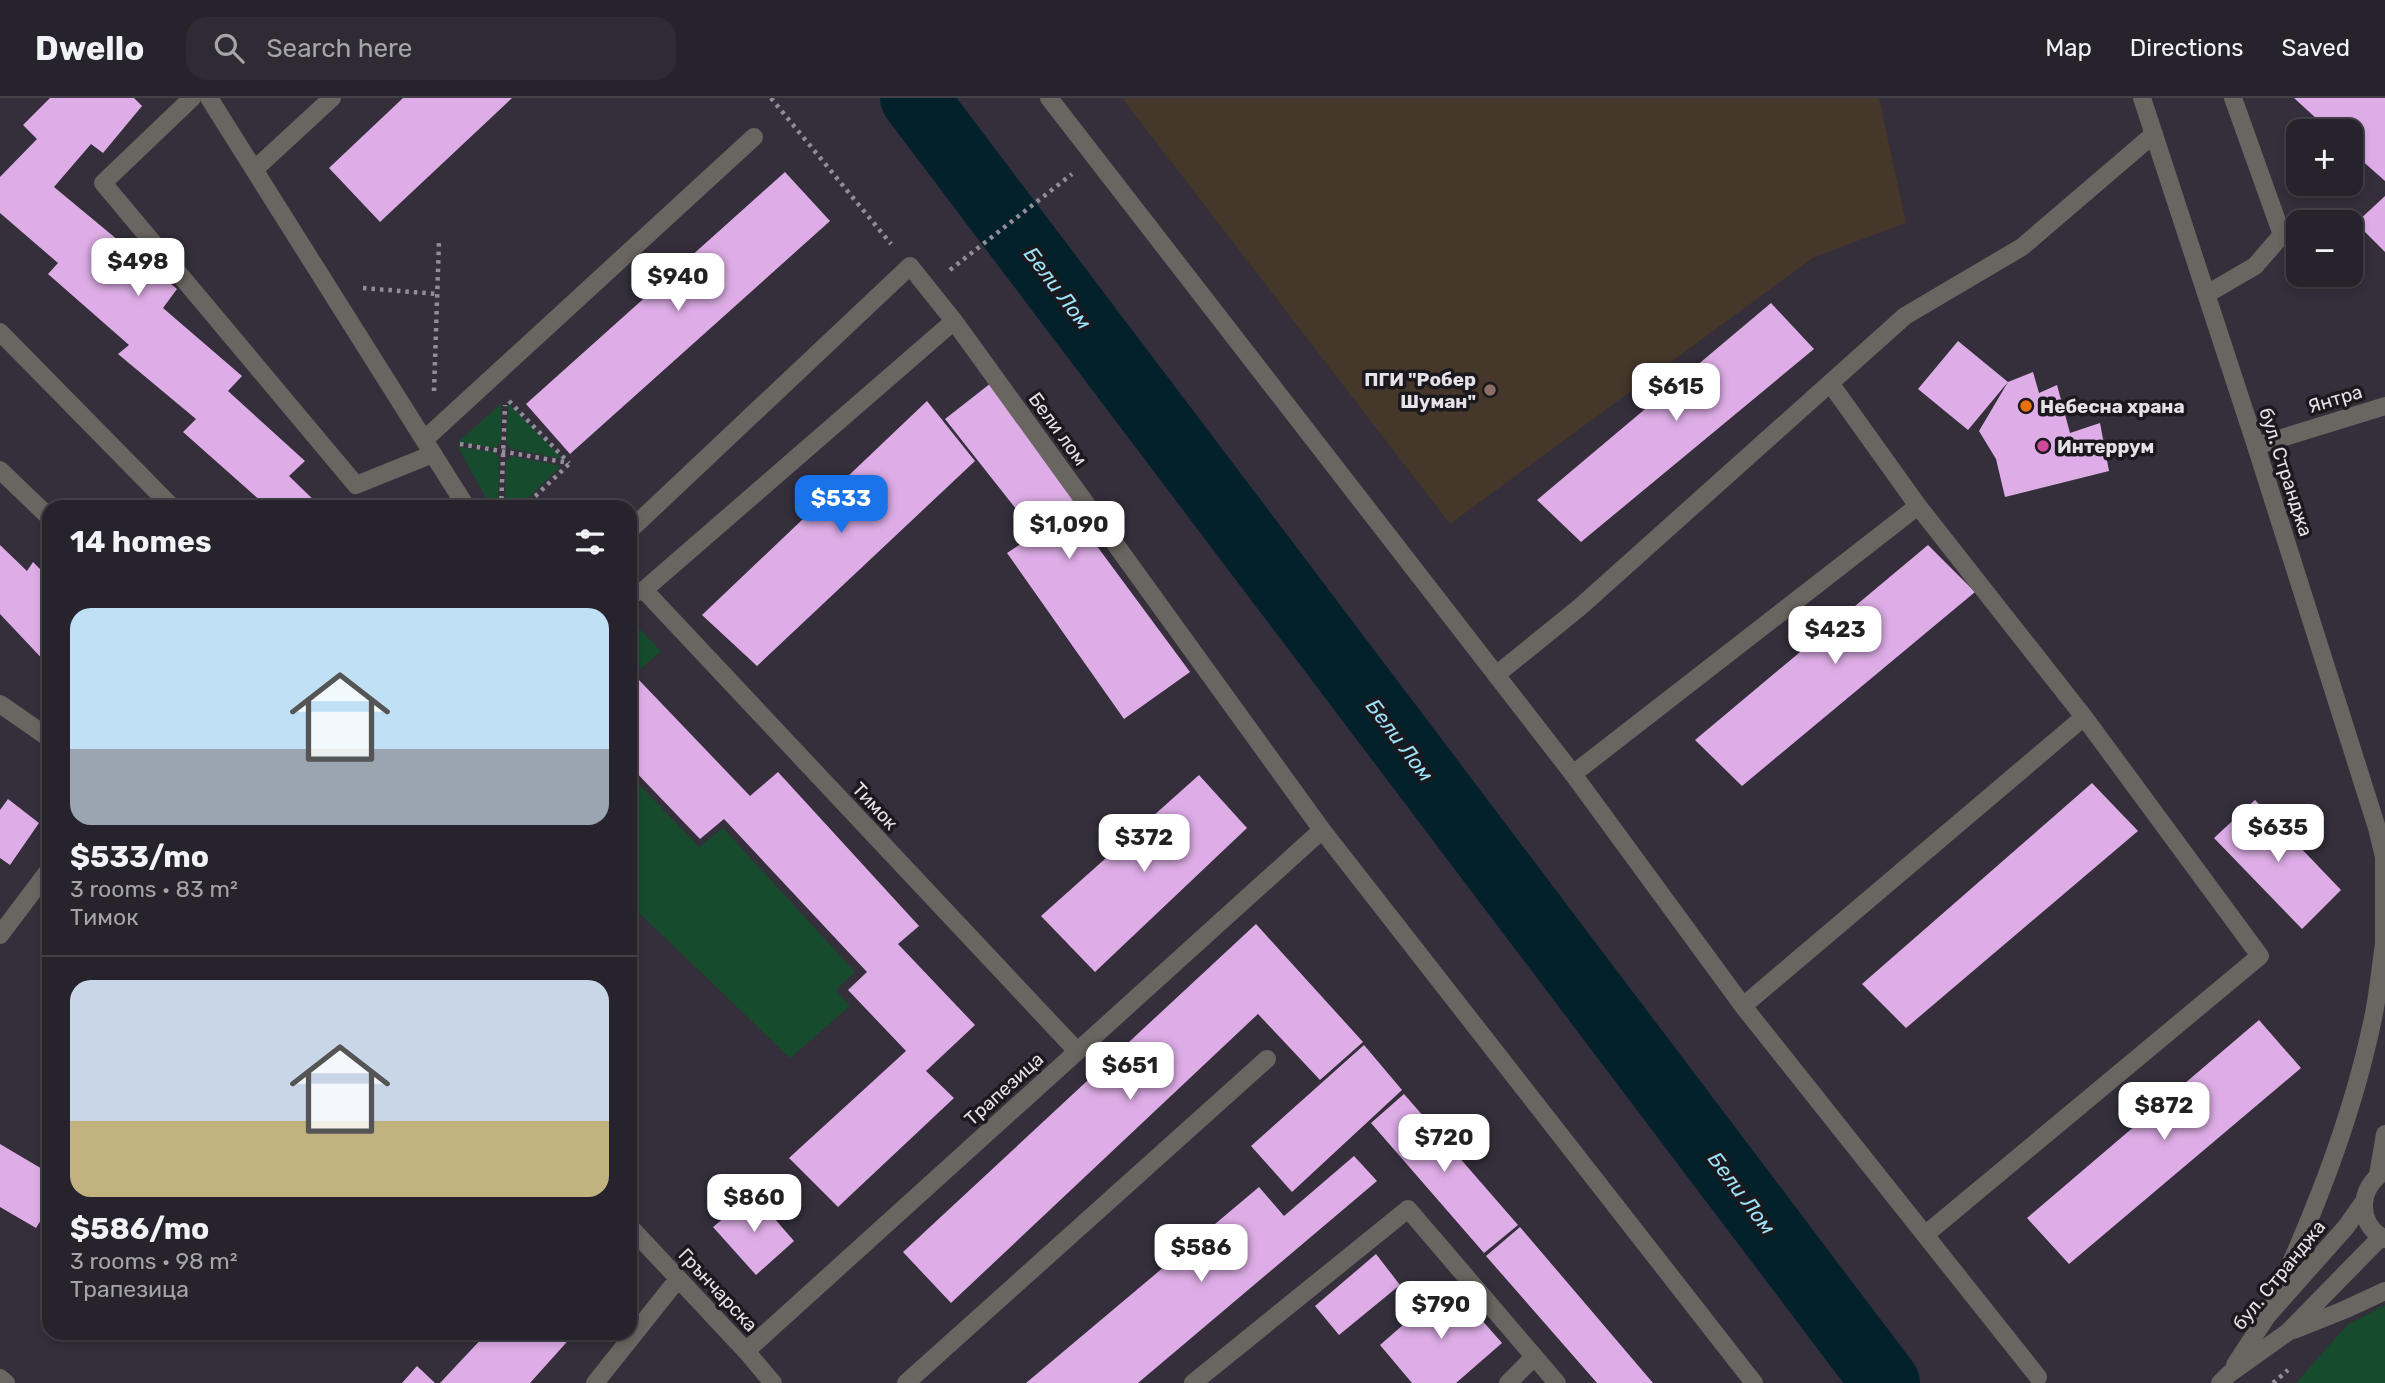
<!DOCTYPE html>
<html lang="en">
<head>
<meta charset="utf-8">
<style>
  :root { --surface:#27232c; --page:#2f2b34; --text:#f1f3f6; --muted:#a4a4a9; --line:#434048; --accent:#1a73e8 }
  body { margin:0; font-family:Rubik,sans-serif; background:var(--page); color:var(--text); height:100vh; display:flex; flex-direction:column; font-size:26px; white-space:nowrap }
  * { box-sizing:border-box; margin:0 }
  p { font-size:23px; color:var(--muted) }
  .icon { flex:none; width:38px; height:38px; fill:none; stroke:currentColor; stroke-width:2; stroke-linecap:round; stroke-linejoin:round }
  .map { position:relative; flex:1; overflow:hidden }
  .sheet { position:absolute; left:42px; top:402px; width:595px; height:840px; display:flex; flex-direction:column; background:var(--surface); border-radius:21px; box-shadow:0 4px 10px #0003,0 0 0 2px var(--line) }
  .sheet>* { flex:none }
  .buttons { position:absolute; left:2286px; top:21px; display:grid; gap:14px }
  .buttons a { display:grid; place-items:center; width:77px; height:77px; border-radius:14px; background:var(--surface); box-shadow:0 4px 10px #0003,0 0 0 2px var(--line); font-size:35px }
  .price { position:absolute; translate:-50% -60px; padding:0 16px; border-radius:14px; background:#fff; color:#222; font-size:23px; line-height:46px; filter:drop-shadow(0 2px 4px #0008) }
  .price::after { content:''; position:absolute; left:50%; top:42px; width:21px; height:16px; margin-left:-10px; background:inherit; clip-path:polygon(0 0,100% 0,50% 100%) }
  .price.on { background:var(--accent); color:#fff }
  ul { padding:0; list-style:none }
  li { display:grid; align-content:center; gap:14px; height:371px; padding:0 28px }
  li+li { border-top:2px solid var(--line) }
  li span { display:grid; place-items:center; height:217px; border-radius:21px; color:#555 }
  li>.icon { margin-inline-start:auto }
  span .icon { width:126px; height:126px; fill:#fffc; stroke-width:1 }
  li b { font-size:30px }
  h2 { display:flex; justify-content:space-between; align-items:center; height:84px; padding:0 28px; font-size:30px }
  header { display:flex; align-items:center; gap:42px; box-sizing:border-box; height:98px; padding:0 35px; background:var(--surface); border-bottom:2px solid var(--line) }
  header strong { font-size:33px }
  nav { display:flex; gap:38px; margin-inline-start:auto; font-size:24px }
  .search { width:490px; height:63px; background:var(--page); display:flex; align-items:center; gap:18px; box-sizing:border-box; padding:0 24px; border-radius:21px; color:var(--muted); font-size:26px }
  .map>svg:first-child { display:block }
</style>
</head>
<body>
<header>
<strong>Dwello</strong>
<div class="search"><svg class="icon" aria-label="search" viewBox="0 0 24 24"><circle cx="10" cy="10" r="6"/><path d="M15 15l6 6"/></svg>Search here</div>
<nav><a>Map</a><a>Directions</a><a>Saved</a></nav>
</header>
<div class="map">
<svg width="2385" height="1285" viewBox="0 0 2385 1285">
  <rect width="100%" height="100%" fill="#342f3b"/>
  <path fill="#453729" d="M1122,0H1879L1906,125L1814,159L1450,426Z"/>
  <path fill="#164c2d" d="M508,305L563,361L511,351L506,344Z
    M501,306V344L495,350L458,344Z
    M458,349L494,354L499,360L498,409H491Z
    M511,358L561,368L519,409H505L506,363Z
    M630,521L661,553L630,580Z
    M630,677L699,749L723,730L855,874L836,892L850,908L790,960L633,809L630,812Z
    M2385,1207V1285H2296L2347,1227Z"/>
  <g fill="none" stroke-linecap="round" stroke-linejoin="round">
    <path stroke="#03212a" stroke-width="68" d="M914,0L1886,1285"/>
  </g>
  <path fill="#deade7" d="M50,0H134L142,8L103,55L91,46L54,89L177,191L163,210L242,278L228,293L305,363L289,378L322,410H256L262,404L183,334L196,321L118,256L129,247L48,176L58,165L0,115V79L37,41L23,27Z
    M403,0H512L380,124L329,70Z
    M2294,0H2385V83L2350,52V33H2330Z
    M785,74L830,123L570,356L526,306Z
    M2385,98V154L2356,125Z
    M1771,205L1814,251L1581,444L1537,402Z
    M1958,243L2008,284L1968,332L1918,291Z
    M2033,274L2039,295L2057,287L2070,335L2100,325L2109,373L2005,399L1996,361L1979,333L2008,284Z
    M991,285L1082,406L1071,413L1190,574L1124,621L1007,455L1048,428L1035,435L945,321Z
    M927,303L975,363L757,568L702,517Z
    M0,447L27,473L33,464L49,480V568L0,516Z
    M1928,447L1975,494L1742,688L1695,642Z
    M639,582L750,698L778,674L919,828L898,846L975,927L926,973L954,1000L838,1109L789,1060L906,953L848,892L867,874L724,721L700,741L630,668V589Z
    M1199,677L1247,730L1095,874L1041,818Z
    M2092,685L2138,733L1906,930L1862,886Z
    M8,701L39,725L10,767L0,760V712Z
    M2255,702L2341,792L2302,831L2214,740Z
    M1256,826L1363,944L1320,982L1258,916L951,1205L903,1154Z
    M2259,922L2301,970L2069,1166L2027,1120Z
    M1364,947L1402,992L1292,1094L1251,1048Z
    M1404,996L1518,1127L1484,1155L1371,1025Z
    M0,1046L49,1075V1109L36,1130L0,1109Z
    M1354,1058L1377,1083L1138,1285H1026L1259,1089L1284,1118Z
    M753,1096L794,1143L756,1177L713,1129Z
    M1520,1129L1653,1285H1597L1486,1158Z
    M1376,1156L1400,1187L1339,1237L1315,1208Z
    M1450,1186L1502,1245L1456,1285H1412L1380,1247Z
    M486,1236H574L530,1285H440Z
    M417,1268L435,1285H402Z"/>
  <g fill="none" stroke-linecap="round" stroke-linejoin="round">
    <path stroke="#928e98" stroke-width="4.5" stroke-dasharray="3.5 5" stroke-linecap="butt" d="M771,0L891,146
      M950,172L1072,76
      M363,190L437,196
      M434,293L439,143
      M509,303L569,365
      M460,346L569,365
      M501,410L505,307
      M523,410L569,366
      M2273,1285L2288,1272"/>
    <path stroke="#696560" stroke-width="18" d="M192,0L103,85L356,387L433,356
      M1830,285L1918,408L2084,619L2260,858L1926,1136
      M0,372L49,419
      M1573,676L1918,408
      M1743,908L2084,619
      M906,1285L1267,961
      M1193,1285L1408,1111L1557,1285
      M1508,1285L1534,1259"/>
    <path stroke="#696560" stroke-width="18" d="M209,0L467,410
      M1049,0L1573,676L1743,908L2038,1279
      M254,72L332,0
      M2207,196L2255,168L2282,137L2233,0
      M0,234L173,410
      M424,342L754,39
      M2256,348L2385,308
      M630,432L910,168L954,223L1322,732L1754,1285
      M644,492L1077,953
      M630,496L644,492L954,223
      M1496,577L1580,509L1905,218L2022,149L2154,36
      M0,606L49,640
      M0,837L49,772
      M630,1129L746,1253L773,1285
      M746,1253L1322,732
      M0,1280L6,1285
      M595,1285L678,1181"/>
    <path stroke="#696560" stroke-width="18" d="M2142,0L2256,348L2377,730L2385,763
      M2384,856V761
      M2385,1073C2358,1089 2356,1126 2385,1141
      M2378,1077L2385,1036
      M2267,1218C2311,1123 2350,1028 2372,925C2378,899 2380,872 2384,846
      M2294,1232L2344,1212L2385,1193
      M2235,1267L2267,1218L2346,1129L2363,1105
      M2220,1285L2229,1276L2288,1234L2381,1139"/>
  </g>
  <circle fill="#8d6e63" stroke="#1b191e" stroke-width="2.5" cx="1490" cy="292" r="7"/>
  <circle fill="#e8710a" stroke="#1b191e" stroke-width="2.5" cx="2026" cy="308" r="7"/>
  <circle fill="#d1479c" stroke="#1b191e" stroke-width="2.5" cx="2043" cy="348" r="7"/>
  <g text-anchor="middle" dominant-baseline="central" stroke-width="7" stroke-linejoin="round" paint-order="stroke">
    <g font-size="19" font-weight="bold" fill="#e4e1e9" stroke="#1b191e" text-anchor="start">
      <text x="1476" y="281" text-anchor="end">ПГИ "Робер<tspan x="1476" dy="22">Шуман"</tspan></text>
      <text x="2040" y="308">Небесна храна</text>
      <text x="2057" y="348">Интеррум</text>
    </g>
    <g font-size="19" fill="#e4e1e9" stroke="#1b191e">
      <text transform="translate(2335 301) rotate(-17)">Янтра</text>
      <text transform="translate(1058 331) rotate(54)">Бели лом</text>
      <text transform="translate(2286 374) rotate(72)">бул. Странджа</text>
      <text transform="translate(875 708) rotate(47)">Тимок</text>
      <text transform="translate(1004 991) rotate(-42)">Трапезица</text>
      <text transform="translate(2279 1177) rotate(-51)">бул. Странджа</text>
      <text transform="translate(718 1192) rotate(47)">Грънчарска</text>
    </g>
    <g font-size="21" font-style="italic" fill="#9ce2f8" stroke="#1b191e">
      <text transform="translate(1058 190) rotate(53)">Бели Лом</text>
      <text transform="translate(1400 642) rotate(53)">Бели Лом</text>
      <text transform="translate(1742 1095) rotate(53)">Бели Лом</text>
    </g>
  </g>
</svg>
<div class="buttons">
<a>+</a>
<a>−</a>
</div>
<b class="price" style="left:138px;top:200px">$498</b>
<b class="price" style="left:678px;top:215px">$940</b>
<b class="price" style="left:1676px;top:325px">$615</b>
<b class="price on" style="left:841px;top:437px">$533</b>
<b class="price" style="left:1069px;top:463px">$1,090</b>
<b class="price" style="left:1835px;top:568px">$423</b>
<b class="price" style="left:2278px;top:766px">$635</b>
<b class="price" style="left:1144px;top:776px">$372</b>
<b class="price" style="left:1130px;top:1004px">$651</b>
<b class="price" style="left:2164px;top:1044px">$872</b>
<b class="price" style="left:1444px;top:1076px">$720</b>
<b class="price" style="left:754px;top:1136px">$860</b>
<b class="price" style="left:1201px;top:1186px">$586</b>
<b class="price" style="left:1441px;top:1243px">$790</b>
<section class="sheet">
<h2>14 homes<svg class="icon" aria-label="filters" viewBox="0 0 24 24"><path d="M4 7h16M4 17h16"/><circle cx="9" cy="7" r="2"/><circle cx="15" cy="17" r="2"/></svg></h2>
<ul>
<li><span style="background:linear-gradient(#bfe0f5 65%,#9aa5b1 0)"><svg class="icon" aria-label="home" viewBox="0 0 24 24"><path d="M3 11l9-7 9 7M6 9v11h12V9"/></svg></span><div><b>$533/mo</b><p>3 rooms · 83 m²</p><p>Тимок</p></div></li>
<li><span style="background:linear-gradient(#c9d6e8 65%,#c2b280 0)"><svg class="icon" aria-label="home" viewBox="0 0 24 24"><path d="M3 11l9-7 9 7M6 9v11h12V9"/></svg></span><div><b>$586/mo</b><p>3 rooms · 98 m²</p><p>Трапезица</p></div></li>
</ul>
</section>
</div>
</body>
</html>
